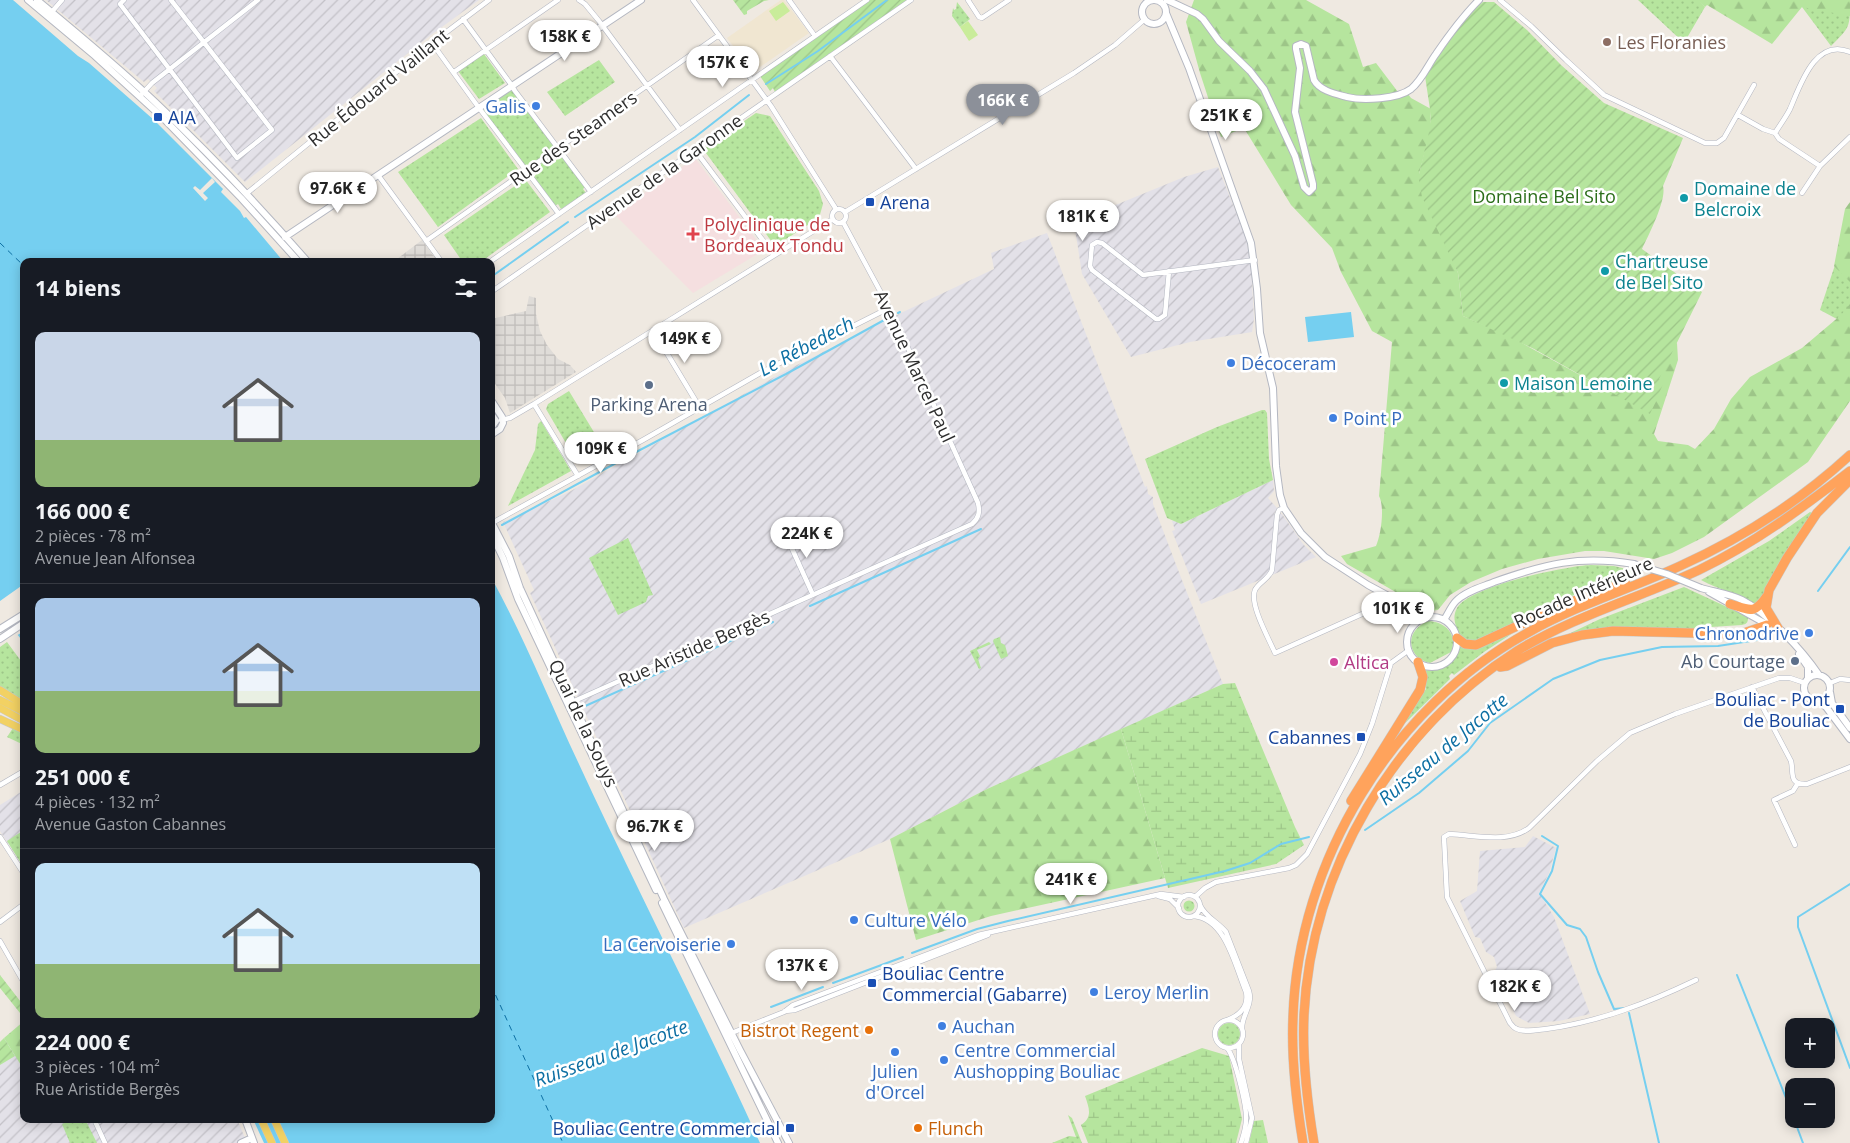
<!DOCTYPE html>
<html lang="fr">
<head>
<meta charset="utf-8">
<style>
  :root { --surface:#171b24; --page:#20242c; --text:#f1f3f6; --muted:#9ea1a6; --line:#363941; --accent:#8c9099 }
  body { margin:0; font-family:"Open Sans",sans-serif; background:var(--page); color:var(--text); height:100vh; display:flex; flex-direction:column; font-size:19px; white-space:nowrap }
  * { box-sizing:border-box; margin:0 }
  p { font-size:16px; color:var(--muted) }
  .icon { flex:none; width:28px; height:28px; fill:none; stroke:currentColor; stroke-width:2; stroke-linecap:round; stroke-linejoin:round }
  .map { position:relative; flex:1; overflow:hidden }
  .drawer { position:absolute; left:20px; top:258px; width:475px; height:865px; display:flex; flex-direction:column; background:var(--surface); border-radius:10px; box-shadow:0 2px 12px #0003 }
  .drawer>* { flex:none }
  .fabs { position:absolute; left:1785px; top:1018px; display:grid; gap:10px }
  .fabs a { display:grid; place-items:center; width:50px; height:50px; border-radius:10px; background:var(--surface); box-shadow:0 2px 12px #0003; font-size:25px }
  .price { position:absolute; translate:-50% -42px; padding:0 11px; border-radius:18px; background:#fff; color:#222; font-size:16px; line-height:32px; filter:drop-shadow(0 1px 2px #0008) }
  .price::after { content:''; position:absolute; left:50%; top:30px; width:15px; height:11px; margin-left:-8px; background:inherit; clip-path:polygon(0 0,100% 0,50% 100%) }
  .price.current { background:var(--accent); color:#fff }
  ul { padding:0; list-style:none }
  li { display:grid; align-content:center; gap:10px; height:265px; padding:0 15px }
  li+li { border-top:1px solid var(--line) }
  li span { display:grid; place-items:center; height:155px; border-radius:10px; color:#555 }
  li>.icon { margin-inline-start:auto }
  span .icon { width:90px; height:90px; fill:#fffc; stroke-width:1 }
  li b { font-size:21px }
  h2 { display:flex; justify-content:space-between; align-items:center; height:60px; padding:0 15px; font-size:21px }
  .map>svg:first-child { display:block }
</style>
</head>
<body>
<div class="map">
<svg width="1850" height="1143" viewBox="0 0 1850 1143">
  <defs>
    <pattern id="industrial-furrows" width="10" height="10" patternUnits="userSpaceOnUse" patternTransform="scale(1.25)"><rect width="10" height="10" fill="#e3e1e8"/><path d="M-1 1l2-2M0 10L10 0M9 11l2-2" fill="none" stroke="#c3c1c7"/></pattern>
    <pattern id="grass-dots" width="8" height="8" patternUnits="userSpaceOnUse" patternTransform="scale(1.25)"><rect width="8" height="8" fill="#b6e59e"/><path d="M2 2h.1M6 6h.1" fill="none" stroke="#9dc588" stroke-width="1.8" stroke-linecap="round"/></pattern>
    <pattern id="forest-firs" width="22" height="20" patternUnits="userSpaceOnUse" patternTransform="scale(1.25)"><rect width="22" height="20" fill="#b6e59e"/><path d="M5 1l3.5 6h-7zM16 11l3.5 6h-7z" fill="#9dc588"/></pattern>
    <pattern id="wetland-marsh" width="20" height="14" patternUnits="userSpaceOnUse" patternTransform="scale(1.25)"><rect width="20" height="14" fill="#b6e59e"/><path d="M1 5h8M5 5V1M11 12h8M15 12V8" fill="none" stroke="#9dc588"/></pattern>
    <pattern id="garden-furrows" width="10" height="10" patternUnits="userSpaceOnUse" patternTransform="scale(1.25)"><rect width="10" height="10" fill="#b6e59e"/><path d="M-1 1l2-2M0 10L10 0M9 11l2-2" fill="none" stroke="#9dc588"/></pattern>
    <pattern id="plaza-grid" width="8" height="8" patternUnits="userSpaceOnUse" patternTransform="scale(1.25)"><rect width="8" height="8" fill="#dfdcd8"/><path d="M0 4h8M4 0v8" fill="none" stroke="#c0bdba"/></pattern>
  </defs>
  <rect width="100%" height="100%" fill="#efe9e1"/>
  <path fill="url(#industrial-furrows)" d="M46,0H479L431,35L245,182L154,91L157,88L148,79L144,82Z
    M1218,167L1246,238L1251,267L1254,319L1252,332L1190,342L1131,357L1082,274L1074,222L1184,177Z
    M1047,233L1145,487L1147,486L1148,494L1153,497V504L1180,575L1223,684L987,789L890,839L684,928L530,593L534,590L503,522L569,492L787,370L903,312L994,269L991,253Z
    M1273,480L1274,491L1268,498L1277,508L1274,514H1282L1303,544L1316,557L1201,604L1172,531L1175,530L1172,521H1175L1181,524Z
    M24,790V868L0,831V805Z
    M1533,836L1556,848L1549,873L1539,893L1554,917L1590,1014L1559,1021L1529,1023L1516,1016L1494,972L1497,967L1494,957L1486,952L1480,938L1475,937L1460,901L1477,891L1480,851L1525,847Z
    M24,1021V1119H237L247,1143H0V1042Z"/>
  <path fill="#f0e6d1" d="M781,0H784L809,33L753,72L727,38Z"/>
  <path fill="#f5dfe0" d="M695,158L764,250L693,293L614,214Z"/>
  <path fill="url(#grass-dots)" d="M1638,0H1698L1705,7L1684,43Z
    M1850,0C1850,28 1850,27 1831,46L1802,7Z
    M957,2L970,19L960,27L952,16L953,8L954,10L956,9Z
    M484,54L505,83L479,99L458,71Z
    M599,60L615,82L565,116L547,92Z
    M512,90L554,145L553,149L529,166L523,164L483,111L485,107Z
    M756,113L770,116L819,191L823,204L819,218L775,246L703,149Z
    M481,118L518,169L438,227L398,172Z
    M556,153L558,156L561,155L585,187L583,189L586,193L561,209L558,204L555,206L533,177L536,175L532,170Z
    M525,179L550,212L482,261H462L444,235Z
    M1850,220V326L1820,310Z
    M569,391L606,452L583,464L577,462L546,409L548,404Z
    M1262,410H1265L1267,413L1269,459L1273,480L1181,524L1167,518L1145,459L1217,427Z
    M541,421L571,471L508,506L535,450L538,424Z
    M1810,512L1812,513L1762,600L1756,604C1739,594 1719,590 1701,580L1769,541Z
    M628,538L653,595L648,596L646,602L618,615L589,558Z
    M1591,565L1614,566L1639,572L1582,592L1581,591H1576L1574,595L1474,641L1471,642L1460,638C1457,627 1451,619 1457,608C1470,586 1565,566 1591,565Z
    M1684,587L1740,613L1748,618C1748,623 1746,624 1742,625L1679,629L1613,627L1562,637L1600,619Z
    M1429,621C1446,622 1458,635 1451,652L1430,663C1405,657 1405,629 1429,621Z
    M1513,633L1484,652L1454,675L1452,673L1449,676L1450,679L1399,729L1426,689L1424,670C1441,672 1456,664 1460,646L1475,649Z
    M1000,637L1001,643L1005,645L1008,656L1001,659L993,641L994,639Z
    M7,642L24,665V702L0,686V647Z
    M989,642L991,644L977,650L980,656L978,659L981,668L979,669L970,651Z
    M13,728L24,733V745L7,737Z
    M24,830V868L7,841Z
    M1183.5 906a5.5 5.5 0 1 1 11 0a5.5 5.5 0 1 1-11 0Z
    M1218 1034a11 11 0 1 1 22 0a11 11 0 1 1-22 0Z
    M1068,1115L1072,1118L1082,1143H1052L1069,1136L1076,1137Z
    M75,1119H85L97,1143H70L62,1124Z"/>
  <path fill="url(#forest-firs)" d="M1194,0H1306L1349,24L1363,67L1376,63L1398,92L1405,90L1411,98L1431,109L1430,132L1419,174L1458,273L1463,316L1511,337L1589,380L1677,343L1678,360L1654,434L1658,441L1688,445L1695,449L1714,429L1731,399L1750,377L1802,348L1841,315L1850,304V401L1808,462L1704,537L1672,553L1654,559L1604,551H1585L1538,559L1502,569L1471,582L1450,595L1438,610L1419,612L1399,594L1347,564L1341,556L1376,546C1381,535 1385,507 1379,496L1392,342L1372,331L1341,272L1332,248L1291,205L1244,128L1221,137L1200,73L1186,22Z
    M1697,0H1850V16L1802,7L1772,44L1707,5L1705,7Z
    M1850,202V282L1834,266L1845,209Z
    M1121,729L1165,878L991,916L916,940L890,839L987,789Z
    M24,1021V1070L4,1038Z"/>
  <path fill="url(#wetland-marsh)" d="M1235,683L1295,827L1304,845L1276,864L1168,888L1121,729L1223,684Z
    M1202,1048L1229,1056L1242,1119L1236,1143H1088L1081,1125C1093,1117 1089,1108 1085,1096Z
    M1263,1120L1268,1143H1249L1254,1121Z"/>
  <path fill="url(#garden-furrows)" d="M733,0H769L764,1L747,11V14L744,15Z
    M870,0H907L775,92L773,88L770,91L760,76Z
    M1483,2H1494L1527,30L1561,65L1604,103L1683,138L1663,186C1667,200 1648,236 1642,249L1702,292L1659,379L1664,382L1650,414L1534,349L1463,316L1458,273L1422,197L1419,181V174L1429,132L1431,116L1425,76C1442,51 1459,20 1483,2Z
    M0,975L24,1006V1018L0,988Z
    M4,1038L15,1056L0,1065V1042Z"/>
  <path fill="#c9ec9a" d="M783,2L790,11L776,21L769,11Z
    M968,21L978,35L969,41L960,27Z"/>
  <path fill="url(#plaza-grid)" d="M422,240L437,261H391L396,258L397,259Z
    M529,296L536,298V314L540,331L547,345L558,359L570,365L576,372L510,413L505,398L491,378V319L526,311Z"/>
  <path fill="#75cff0" d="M0,0H13L78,56L89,63L154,120L223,189L221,192L240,211L244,218L246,217L283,261H24V643L0,612Z
    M1351,312L1354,337L1308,342L1305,317Z
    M491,577C524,637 549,700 578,762C637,890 702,1015 760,1143H264L253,1119H491Z"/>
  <path fill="#efe9e1" d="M212,178L215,182L203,193L208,198L205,201L193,188L195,186L200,190Z
    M24,584V631L16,636L0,616V601Z"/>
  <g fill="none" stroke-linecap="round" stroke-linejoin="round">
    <path stroke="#75cff0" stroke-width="2" d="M766,84L818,51L887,0
      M575,217L695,137L749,95
      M491,277L568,222
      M898,313L900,312
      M502,525L640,450L786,374L886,319
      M1818,591L1850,547
      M810,606L981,529
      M583,707L773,622
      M1365,830L1419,793L1468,751L1490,723L1553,679L1600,660L1662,647L1718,646L1770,638
      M1542,836L1558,846L1552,871L1540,894L1567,925L1580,929L1586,937L1598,972L1614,1009L1625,1008
      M1850,884L1798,917V927L1850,1068
      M912,953L977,929L1008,921L1225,871L1250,863L1281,844L1309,837
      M1737,975L1794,1118
      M833,983L903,957
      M771,1007L823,987
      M1629,1013L1659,1143
      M1794,1119L1803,1143"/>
    <path stroke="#0d6fa3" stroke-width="1" stroke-dasharray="6 5" stroke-linecap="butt" d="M0,243L24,266
      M491,985L563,1143"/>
    <g stroke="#b4b7c1" stroke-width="5.5">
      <path id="street" d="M124,0L120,4L237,158L272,130L171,0
        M579,0L585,4L599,21L680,130
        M693,0L771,106L836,209
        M789,0L815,36
        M968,0L979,17L982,18L1009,0
        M1500,0L1531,26L1566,60L1604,95L1705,143H1717L1724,138L1754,85
        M50,14L62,0
        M463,19L510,83L515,91L591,192
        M432,43L479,108L559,214
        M830,56L916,169
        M454,72L558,0
        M140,96L152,83L258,0
        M1738,115L1763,129L1775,133C1780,125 1786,117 1790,109C1800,86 1815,37 1850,52
        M1775,133L1779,139L1820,166
        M695,150L774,255
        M378,175L441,261
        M1802,193L1820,166L1850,137
        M246,194L432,43L489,0
        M832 216a7 7 0 1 1 14 0a7 7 0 1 1-14 0Z
        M845,212L1074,73L1115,45L1145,19
        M426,241L719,35
        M491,261L867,0
        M1169,271L1165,315L1159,319H1156L1092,270L1090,266L1092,245L1097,242L1102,243L1143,275L1255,260
        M491,292L911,0
        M653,330L700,408
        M534,404L578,476
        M501,420L510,418L534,404L833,219
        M1284,508L1279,510L1277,515L1272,570C1269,579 1259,582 1255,590C1249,604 1269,639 1275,653L1380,606
        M492,523L643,440L762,372L889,308
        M784,531L813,595
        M1830,683L1840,679L1850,680
        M1752,687L1791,761C1794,773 1788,785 1807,784L1850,767
        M572,702L972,524C979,518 980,512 978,503L894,317L843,222
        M0,785L24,771
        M0,837L24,874
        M1795,845L1774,800L1793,791L1798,783
        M1178 906a11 11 0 1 1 22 0a11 11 0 1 1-22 0Z
        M1158,896L1170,899L1179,908
        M1195,897L1205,888L1216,882L1289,868L1296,865L1307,854L1360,754L1372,724L1391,663L1409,650
        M1200,905C1205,917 1218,922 1226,932L1249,991C1253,1005 1242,1015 1242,1028
        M1194,916C1226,919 1235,966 1246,992C1249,1007 1240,1015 1227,1020
        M0,922L24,904
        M0,941L24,983
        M1696,980C1648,1003 1599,1022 1546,1029C1537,1030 1523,1033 1515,1028C1513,1027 1512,1025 1510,1023L1447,897L1444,837L1449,834C1476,835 1507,844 1529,828L1597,761L1630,733L1675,714L1779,678H1790L1805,683
        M785,1011L795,1010L988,935
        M1215 1034a14 14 0 1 1 28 0a14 14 0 1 1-28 0Z
        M729,1034L784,1012L793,1005L978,935L1161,894L1184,897
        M1239,1044V1059L1252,1118L1246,1143
        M1227,1048C1235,1057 1247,1107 1246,1120C1246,1128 1243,1136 1241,1143
        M94,1119L105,1143"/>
    </g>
    <g stroke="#b4b7c1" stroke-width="8">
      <path id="secondary" d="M28,0L95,56L163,118L241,198L298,261
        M37,0C77,33 117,66 155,102C208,152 259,206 307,261
        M1167,0L1197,14L1203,19L1219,41L1250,71L1264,89L1295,156L1304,187L1309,192L1313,188V184L1295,112L1300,68L1296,49V46L1301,44L1306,46L1314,80C1320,91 1336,94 1347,97C1363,101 1398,99 1411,89C1422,80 1428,65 1436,54C1449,35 1463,16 1479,0
        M1142 12a12 12 0 1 1 24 0a12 12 0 1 1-24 0Z
        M1166,13L1189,68L1251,243L1257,289L1260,333L1273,388L1276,466L1280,495L1284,508L1301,533L1325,557L1368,585L1394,599L1415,624
        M285,237L641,0
        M491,400L502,417L503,423L500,429L491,435
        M491,414L496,421L491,428
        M491,521L509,556L520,588L664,899L740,1050L789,1143
        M491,533L503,558L518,599L656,890
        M1701,588C1715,592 1730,594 1742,600C1769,614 1802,650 1819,675
        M1709,592L1768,625
        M1407 642a25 25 0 1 1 50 0a25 25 0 1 1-50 0Z
        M1444,620C1448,614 1451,606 1456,601C1466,591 1482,587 1494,582C1545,564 1579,555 1634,564
        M0,629L24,614
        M0,639L24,623
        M1799,654L1808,667V678
        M1804 688a13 13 0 1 1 26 0a13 13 0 1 1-26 0Z
        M1830,692L1832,703L1850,728
        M1817,701L1826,707L1850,739
        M662,903L778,1143
        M245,1119L254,1143
        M241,1143L252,1138"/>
    </g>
    <g stroke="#c9c9c9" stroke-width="8">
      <path id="primary" d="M0,690L24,705
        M0,700L24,712
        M0,708L24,721
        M0,719L24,730
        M261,1119L272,1143
        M274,1119L285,1143"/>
    </g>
    <g stroke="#c9c9c9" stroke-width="10">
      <path id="highway" d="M1730,604C1750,610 1754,615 1767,596
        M1778,628L1766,608L1769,590L1787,558L1817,513L1850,480
        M1457,638L1465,644L1476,645L1563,605L1621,584H1626
        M1500,667L1507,666L1552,643L1582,635L1613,631L1734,634L1744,633L1767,625
        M1351,801L1420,690L1423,677L1418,662
        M1303,1143C1296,1101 1291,1060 1293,1017C1298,861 1392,707 1529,632C1577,605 1630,589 1680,566C1742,538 1800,501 1850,455
        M1314,1143C1307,1101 1302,1058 1304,1015C1311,870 1394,729 1517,651C1574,616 1639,598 1699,570C1755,543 1802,508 1850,471"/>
    </g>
    <use href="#street" stroke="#fff" stroke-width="4.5"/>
    <use href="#secondary" stroke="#fff" stroke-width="6"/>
    <use href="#primary" stroke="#f2d163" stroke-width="7"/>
    <use href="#highway" stroke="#ffa35c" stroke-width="9"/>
    <g stroke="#b4b7c1" stroke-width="8" stroke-linecap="butt">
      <path id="secondary-bridge" d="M1634,564L1667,574L1701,588"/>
    </g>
    <use href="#secondary-bridge" stroke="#fff" stroke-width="6"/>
  </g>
  <circle fill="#8d6e63" stroke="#fff" stroke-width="2" cx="1607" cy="42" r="5"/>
  <g fill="#3f7fe0" stroke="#fff" stroke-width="2">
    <circle cx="536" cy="106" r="5"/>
    <circle cx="1231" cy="363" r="5"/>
    <circle cx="1333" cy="418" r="5"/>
    <circle cx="1809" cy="633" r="5"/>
    <circle cx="854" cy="920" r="5"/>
    <circle cx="731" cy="944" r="5"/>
    <circle cx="1094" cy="992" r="5"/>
    <circle cx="942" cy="1026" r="5"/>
    <circle cx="895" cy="1052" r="5"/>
    <circle cx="944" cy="1060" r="5"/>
  </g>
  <g fill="#1a4fb4" stroke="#fff" stroke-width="2">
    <rect x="153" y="112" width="10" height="10" rx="2.5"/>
    <rect x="865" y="197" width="10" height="10" rx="2.5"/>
    <rect x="1835" y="704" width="10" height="10" rx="2.5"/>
    <rect x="1356" y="732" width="10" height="10" rx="2.5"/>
    <rect x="867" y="978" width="10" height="10" rx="2.5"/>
    <rect x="785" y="1123" width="10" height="10" rx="2.5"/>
  </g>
  <g fill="#0f9aa8" stroke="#fff" stroke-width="2">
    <circle cx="1684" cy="198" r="5"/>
    <circle cx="1605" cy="271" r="5"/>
    <circle cx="1504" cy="383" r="5"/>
  </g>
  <path fill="#e0444e" stroke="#fff" stroke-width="2" d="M690.5 226.5h5v5h5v5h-5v5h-5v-5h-5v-5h5z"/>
  <g fill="#5c6f8a" stroke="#fff" stroke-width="2">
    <circle cx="649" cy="385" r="5"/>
    <circle cx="1795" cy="661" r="5"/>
  </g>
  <circle fill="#d1479c" stroke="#fff" stroke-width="2" cx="1334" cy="662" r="5"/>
  <g fill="#e8710a" stroke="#fff" stroke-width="2">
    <circle cx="869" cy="1030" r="5"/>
    <circle cx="918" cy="1128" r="5"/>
  </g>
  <g text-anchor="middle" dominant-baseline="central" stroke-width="5" stroke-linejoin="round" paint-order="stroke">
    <g font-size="18" fill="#785e54" stroke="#fff" text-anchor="start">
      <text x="1617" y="42">Les Floranies</text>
    </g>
    <g font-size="18" fill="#2e2e2e" stroke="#fff">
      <text transform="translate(378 87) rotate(-39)">Rue Édouard Vaillant</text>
      <text transform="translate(573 138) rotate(-35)">Rue des Steamers</text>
      <text transform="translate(664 171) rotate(-35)">Avenue de la Garonne</text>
      <text transform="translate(915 366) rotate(65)">Avenue Marcel Paul</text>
      <text transform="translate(1583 592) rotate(-24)">Rocade Intérieure</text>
      <text transform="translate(694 648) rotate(-24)">Rue Aristide Bergès</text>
      <text transform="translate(584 723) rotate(65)">Quai de la Souys</text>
    </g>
    <g font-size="18" fill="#366cbe" stroke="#fff" text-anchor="start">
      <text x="526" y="106" text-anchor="end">Galis</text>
      <text x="1241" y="363">Décoceram</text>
      <text x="1343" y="418">Point P</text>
      <text x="1799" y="633" text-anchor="end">Chronodrive</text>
      <text x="864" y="920">Culture Vélo</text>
      <text x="721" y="944" text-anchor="end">La Cervoiserie</text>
      <text x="1104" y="992">Leroy Merlin</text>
      <text x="952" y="1026">Auchan</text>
      <text x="954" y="1050">Centre Commercial<tspan x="954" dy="21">Aushopping Bouliac</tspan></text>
      <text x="895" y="1071" text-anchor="middle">Julien<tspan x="895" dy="21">d'Orcel</tspan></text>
    </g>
    <g font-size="18" fill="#164399" stroke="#fff" text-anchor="start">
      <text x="168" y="117">AIA</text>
      <text x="880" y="202">Arena</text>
      <text x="1830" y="699" text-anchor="end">Bouliac - Pont<tspan x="1830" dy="21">de Bouliac</tspan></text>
      <text x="1351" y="737" text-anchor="end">Cabannes</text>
      <text x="882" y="973">Bouliac Centre<tspan x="882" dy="21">Commercial (Gabarre)</tspan></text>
      <text x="780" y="1128" text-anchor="end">Bouliac Centre Commercial</text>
    </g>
    <g font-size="18" fill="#0d838f" stroke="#fff" text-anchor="start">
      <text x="1694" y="188">Domaine de<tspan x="1694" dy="21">Belcroix</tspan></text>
      <text x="1615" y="261">Chartreuse<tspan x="1615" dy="21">de Bel Sito</tspan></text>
      <text x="1514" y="383">Maison Lemoine</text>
    </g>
    <g font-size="18" fill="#2c6e1b" stroke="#fff">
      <text x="1544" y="196">Domaine Bel Sito</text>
    </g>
    <g font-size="18" fill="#be3a42" stroke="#fff" text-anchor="start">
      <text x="704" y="224">Polyclinique de<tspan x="704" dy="21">Bordeaux Tondu</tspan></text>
    </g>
    <g font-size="18" fill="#4e5e75" stroke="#fff">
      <text x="649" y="404">Parking Arena</text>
      <text x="1785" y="661" text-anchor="end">Ab Courtage</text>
    </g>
    <g font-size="18" fill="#b23c85" stroke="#fff" text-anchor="start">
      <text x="1344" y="662">Altica</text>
    </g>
    <g font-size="18" fill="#c56008" stroke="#fff" text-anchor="end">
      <text x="859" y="1030">Bistrot Regent</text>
      <text x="928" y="1128" text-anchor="start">Flunch</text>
    </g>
    <g font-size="19" font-style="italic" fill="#0d6fa3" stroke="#fff">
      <text transform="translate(806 346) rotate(-28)">Le Rébedech</text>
      <text transform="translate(1443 749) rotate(-40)">Ruisseau de Jacotte</text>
      <text transform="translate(611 1053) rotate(-20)">Ruisseau de Jacotte</text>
    </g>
  </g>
</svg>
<div class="fabs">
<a>+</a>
<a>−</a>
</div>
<b class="price" style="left:565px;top:62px">158K €</b>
<b class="price" style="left:723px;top:88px">157K €</b>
<b class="price current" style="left:1003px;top:126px">166K €</b>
<b class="price" style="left:1226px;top:141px">251K €</b>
<b class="price" style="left:338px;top:214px">97.6K €</b>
<b class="price" style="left:1083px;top:242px">181K €</b>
<b class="price" style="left:685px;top:364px">149K €</b>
<b class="price" style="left:601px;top:474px">109K €</b>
<b class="price" style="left:807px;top:559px">224K €</b>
<b class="price" style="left:1398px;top:634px">101K €</b>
<b class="price" style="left:655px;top:852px">96.7K €</b>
<b class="price" style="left:1071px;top:905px">241K €</b>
<b class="price" style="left:802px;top:991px">137K €</b>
<b class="price" style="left:1515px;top:1012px">182K €</b>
<section class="drawer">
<h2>14 biens<svg class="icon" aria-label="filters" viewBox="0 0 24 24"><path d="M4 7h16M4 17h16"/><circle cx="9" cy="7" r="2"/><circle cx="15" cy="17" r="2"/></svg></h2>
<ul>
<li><span style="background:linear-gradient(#c9d6e8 70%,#8fb573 0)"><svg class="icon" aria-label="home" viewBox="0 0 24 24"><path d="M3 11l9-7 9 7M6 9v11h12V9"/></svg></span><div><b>166 000 €</b><p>2 pièces · 78 m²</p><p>Avenue Jean Alfonsea</p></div></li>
<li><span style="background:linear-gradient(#a9c7e8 60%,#8fb573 0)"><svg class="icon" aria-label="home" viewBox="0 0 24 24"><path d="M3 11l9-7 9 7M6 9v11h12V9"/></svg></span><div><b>251 000 €</b><p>4 pièces · 132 m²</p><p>Avenue Gaston Cabannes</p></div></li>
<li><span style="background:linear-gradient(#bfe0f5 65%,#8fb573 0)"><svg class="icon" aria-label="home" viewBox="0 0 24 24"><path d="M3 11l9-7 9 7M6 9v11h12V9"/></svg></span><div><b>224 000 €</b><p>3 pièces · 104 m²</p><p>Rue Aristide Bergès</p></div></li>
</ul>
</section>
</div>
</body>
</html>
